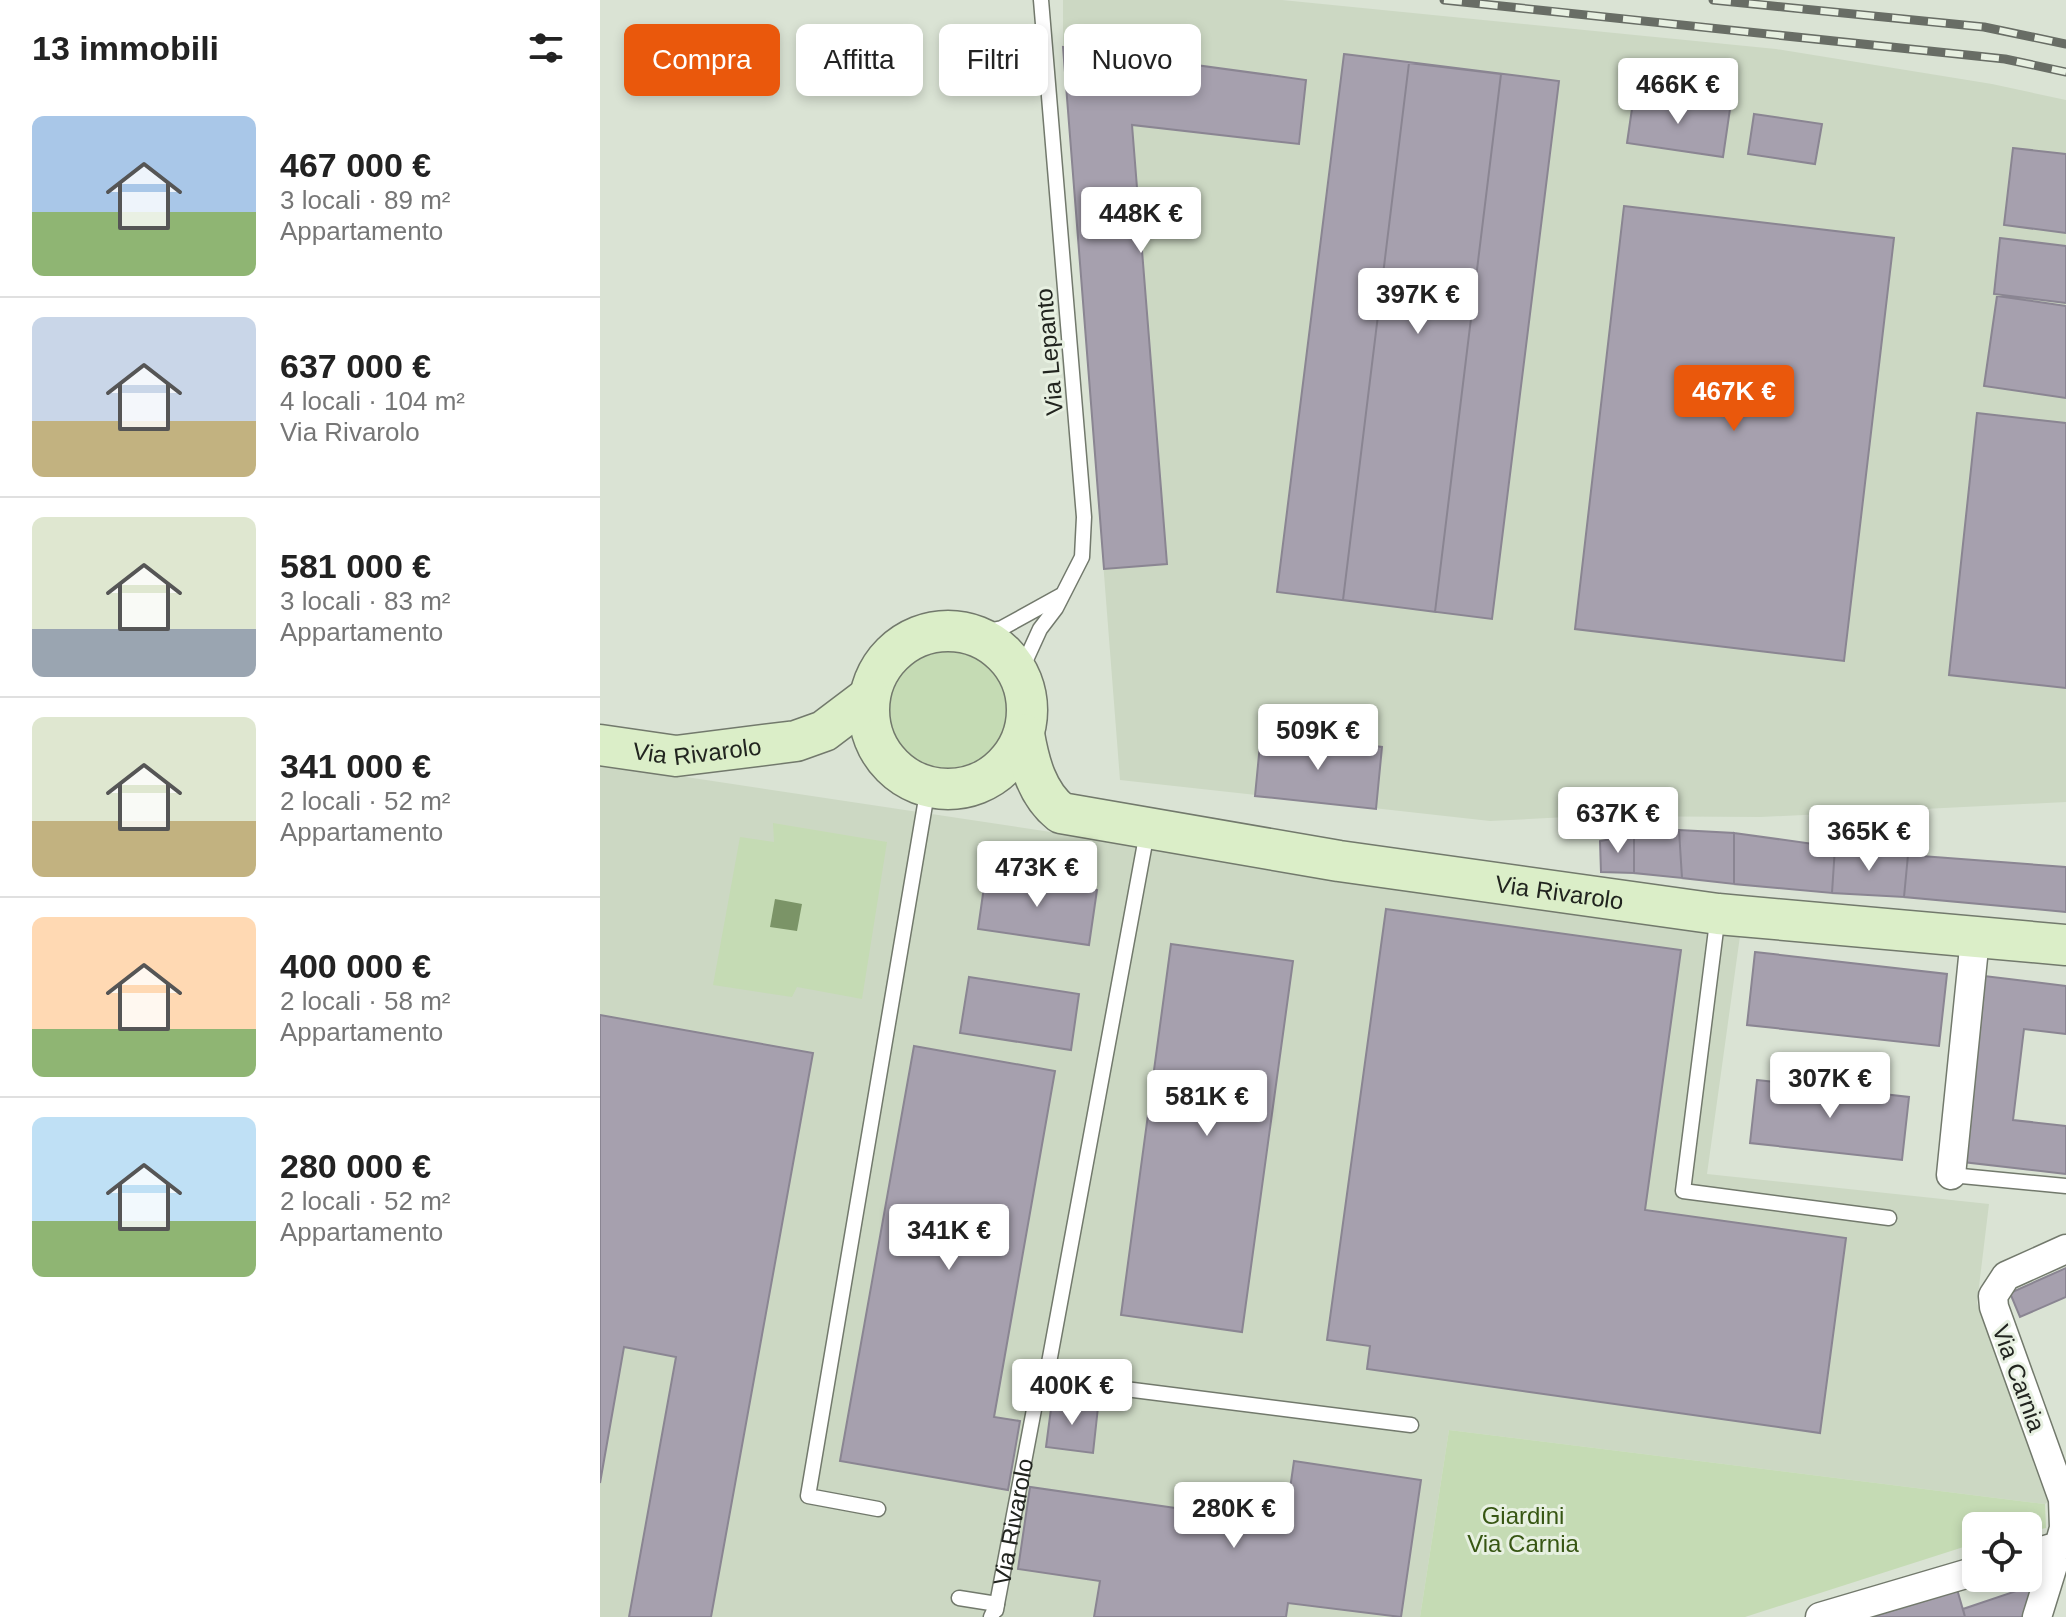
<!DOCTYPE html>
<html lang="it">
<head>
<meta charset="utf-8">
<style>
  :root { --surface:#fff; --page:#f6f6f6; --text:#222; --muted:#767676; --line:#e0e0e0; --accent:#ea580c }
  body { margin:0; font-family:Arial,sans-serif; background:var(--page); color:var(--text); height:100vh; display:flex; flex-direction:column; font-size:30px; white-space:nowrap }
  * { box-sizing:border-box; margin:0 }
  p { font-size:26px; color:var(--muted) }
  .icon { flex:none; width:44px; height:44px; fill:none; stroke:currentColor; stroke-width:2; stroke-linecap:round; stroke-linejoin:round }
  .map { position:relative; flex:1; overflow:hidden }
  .sheet { display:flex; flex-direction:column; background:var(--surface); width:600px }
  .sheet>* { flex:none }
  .top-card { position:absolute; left:24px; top:24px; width:760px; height:72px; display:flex; gap:16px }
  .buttons { position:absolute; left:1362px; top:1512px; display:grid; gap:16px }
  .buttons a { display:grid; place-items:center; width:80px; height:80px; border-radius:12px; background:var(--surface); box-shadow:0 4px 12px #0003; font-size:40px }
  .price { position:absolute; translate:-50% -68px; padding:0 18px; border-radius:8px; background:#fff; color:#222; font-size:26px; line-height:52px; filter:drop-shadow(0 2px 4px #0008) }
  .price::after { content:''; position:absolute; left:50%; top:48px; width:24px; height:18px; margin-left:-12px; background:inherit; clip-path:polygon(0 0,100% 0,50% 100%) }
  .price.current { background:var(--accent); color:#fff }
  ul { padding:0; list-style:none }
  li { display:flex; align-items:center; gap:24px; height:200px; padding:0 32px }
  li+li { border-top:2px solid var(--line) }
  li span { display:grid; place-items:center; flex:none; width:224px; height:160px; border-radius:12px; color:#555 }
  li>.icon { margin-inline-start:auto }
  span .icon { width:96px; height:96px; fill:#fffc; stroke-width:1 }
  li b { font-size:34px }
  h2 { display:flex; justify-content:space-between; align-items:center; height:96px; padding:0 32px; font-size:34px }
  .chip { padding:0 28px; border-radius:12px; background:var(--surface); box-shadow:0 4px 12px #0003; font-size:28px; line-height:72px }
  .chip.current { background:var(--accent); color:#fff }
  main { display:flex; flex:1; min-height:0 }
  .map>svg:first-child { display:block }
</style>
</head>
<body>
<main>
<section class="sheet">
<h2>13 immobili<svg class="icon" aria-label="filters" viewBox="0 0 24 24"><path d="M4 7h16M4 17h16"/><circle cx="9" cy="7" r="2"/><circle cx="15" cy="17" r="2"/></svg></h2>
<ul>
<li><span style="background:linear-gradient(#a9c7e8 60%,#8fb573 0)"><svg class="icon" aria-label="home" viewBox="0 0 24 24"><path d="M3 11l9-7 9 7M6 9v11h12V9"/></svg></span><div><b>467 000 €</b><p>3 locali · 89 m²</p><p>Appartamento</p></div></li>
<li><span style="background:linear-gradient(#c9d6e8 65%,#c2b280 0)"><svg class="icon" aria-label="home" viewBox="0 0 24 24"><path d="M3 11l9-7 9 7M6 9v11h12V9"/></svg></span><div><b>637 000 €</b><p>4 locali · 104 m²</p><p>Via Rivarolo</p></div></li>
<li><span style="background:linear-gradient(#dfe7d0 70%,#9aa5b1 0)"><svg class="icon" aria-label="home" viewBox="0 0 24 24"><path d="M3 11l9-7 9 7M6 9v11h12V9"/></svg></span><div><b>581 000 €</b><p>3 locali · 83 m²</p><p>Appartamento</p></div></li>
<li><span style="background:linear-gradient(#dfe7d0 65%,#c2b280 0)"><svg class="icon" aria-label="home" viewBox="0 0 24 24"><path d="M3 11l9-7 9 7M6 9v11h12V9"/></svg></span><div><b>341 000 €</b><p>2 locali · 52 m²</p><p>Appartamento</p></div></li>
<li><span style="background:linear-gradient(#ffd9b3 70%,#8fb573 0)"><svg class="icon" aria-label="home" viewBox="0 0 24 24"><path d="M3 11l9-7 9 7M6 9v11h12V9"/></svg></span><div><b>400 000 €</b><p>2 locali · 58 m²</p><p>Appartamento</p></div></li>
<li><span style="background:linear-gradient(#bfe0f5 65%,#8fb573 0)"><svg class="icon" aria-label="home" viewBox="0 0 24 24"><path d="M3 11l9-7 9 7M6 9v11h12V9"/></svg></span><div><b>280 000 €</b><p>2 locali · 52 m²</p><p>Appartamento</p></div></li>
</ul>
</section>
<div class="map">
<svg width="1466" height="1617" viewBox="0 0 1466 1617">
  <rect width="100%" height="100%" fill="#dae3d4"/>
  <path fill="#ccd8c3" d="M463,0H682L1176,49L1392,84L1466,100V802L1161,817L986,816L890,821L520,780L463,47Z
    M0,764L1140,936L1107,1174L1389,1204L1377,1303L1448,1502L1445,1504L849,1430L820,1617H0Z"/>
  <path fill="#c5dbb4" d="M276 710a72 72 0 1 1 144 0a72 72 0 1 1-144 0Z
    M173,823L287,842L262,999L197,987L192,997L113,985L140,837L174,842Z
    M849,1430L1445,1504L1446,1528L1428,1532V1526H1376V1543L1145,1617H820Z"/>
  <path fill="#7b9467" d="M175,899L202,904L197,931L170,927Z"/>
  <path fill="#a6a0ae" stroke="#8a8592" stroke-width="2" d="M463,47L706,80L699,144L532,125L567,564L504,569Z
    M744,54L959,81L892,619L677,592Z
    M809,63L901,74L835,612L743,600Z
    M1034,95L1130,109L1123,157L1027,143Z
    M1154,114L1222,124L1215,164L1148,154Z
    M1413,148L1466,154V233L1404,225Z
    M1024,206L1294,238L1244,661L975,629Z
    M1400,238L1466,246V303L1394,294Z
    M1397,296L1466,306V398L1384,386Z
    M1377,413L1466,423V688L1349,675Z
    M661,734L782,747L776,809L655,796Z
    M1079,830L1082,878L1034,873V835Z
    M1079,830L1134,833V884L1082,878Z
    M1134,833L1235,847L1232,893L1134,884Z
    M1034,835V873L1001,872L1000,841Z
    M1235,847L1308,855L1304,897L1232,893Z
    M1308,855L1466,867V912L1304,897Z
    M386,873L497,890L489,945L378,929Z
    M786,909L1081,950L1045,1210L1246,1238L1220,1433L767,1369L770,1346L727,1340Z
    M571,944L693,961L642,1332L521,1315Z
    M1155,952L1347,974L1339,1046L1147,1025Z
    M1384,976L1466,986V1034L1424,1029L1413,1120L1466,1126V1174L1363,1162Z
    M369,977L479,994L471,1050L360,1033Z
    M0,1015L213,1053L111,1617H29L76,1357L24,1347L0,1483Z
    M314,1046L455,1071L394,1417L420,1421L408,1490L240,1461Z
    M1157,1080L1309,1097L1302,1160L1150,1143Z
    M1466,1268V1297L1420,1317L1410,1293Z
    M452,1401L498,1407L493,1453L446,1447Z
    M694,1461L821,1480L801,1617L688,1603L686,1617H494L500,1581L418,1569L430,1487L685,1524Z
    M1434,1585L1424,1617H1365L1363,1609Z
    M1357,1589L1365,1617H1268Z"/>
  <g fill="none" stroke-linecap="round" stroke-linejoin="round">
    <g stroke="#72796c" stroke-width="17">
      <g id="lane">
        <path d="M372,634L402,628L460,596"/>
        <path d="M419,675L440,629L456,608L482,557L484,517L441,0"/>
        <path d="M1118,914L1083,1191L1289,1218"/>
        <path d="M1351,1175L1466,1186"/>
        <path d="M446,1379L811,1425"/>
        <path d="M278,1509L208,1496L328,787"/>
        <path d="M359,1598L397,1604L396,1610"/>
        <path id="s1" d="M391,1617L397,1604L436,1399L446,1379L547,832"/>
      </g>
    </g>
    <g stroke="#72796c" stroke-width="31">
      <path id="street" d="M1351,1175L1375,938
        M1428,1555L1459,1546L1464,1528L1463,1499L1394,1307L1393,1296L1406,1276L1466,1249
        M1220,1617L1376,1571
        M1437,1617L1459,1546"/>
    </g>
    <g stroke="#72796c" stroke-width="43">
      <g id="secondary">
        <circle cx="348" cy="710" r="79"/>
        <path id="s2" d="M424,734C429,763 437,794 461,813L739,861L1118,914L1466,945"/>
        <path id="s3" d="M0,745L76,756L196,741L224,731L269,697"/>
      </g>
    </g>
    <use href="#lane" stroke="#fff" stroke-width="14"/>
    <use href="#street" stroke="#fff" stroke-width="28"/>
    <use href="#secondary" stroke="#dbeec8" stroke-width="40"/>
    <g stroke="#686d65" stroke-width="9">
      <path id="rail" d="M844,0L1405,59L1466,72
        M1113,0L1384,27L1466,44"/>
    </g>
    <use href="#rail" stroke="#e7f0e1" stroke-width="6" stroke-dasharray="18" stroke-linecap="butt"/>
  </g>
  <g text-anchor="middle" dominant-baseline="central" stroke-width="6" stroke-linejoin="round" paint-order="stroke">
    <g font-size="24" fill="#21241f" stroke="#e7f0e1">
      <text transform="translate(449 352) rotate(-95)">Via Lepanto</text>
      <text stroke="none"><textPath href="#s3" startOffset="98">Via Rivarolo</textPath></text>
      <text stroke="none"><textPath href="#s2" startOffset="594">Via Rivarolo</textPath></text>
      <text transform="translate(1419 1378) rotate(70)">Via Carnia</text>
      <text stroke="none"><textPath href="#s1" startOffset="98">Via Rivarolo</textPath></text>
    </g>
    <g font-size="24" fill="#375613" stroke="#e7f0e1">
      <text x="923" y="1515">Giardini<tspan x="923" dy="28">Via Carnia</tspan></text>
    </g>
  </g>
</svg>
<div class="buttons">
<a><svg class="icon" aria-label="locate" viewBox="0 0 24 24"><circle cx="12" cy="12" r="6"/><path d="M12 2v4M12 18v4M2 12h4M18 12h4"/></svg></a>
</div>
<b class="price" style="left:1078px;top:126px">466K €</b>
<b class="price" style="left:541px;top:255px">448K €</b>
<b class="price" style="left:818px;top:336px">397K €</b>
<b class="price current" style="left:1134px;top:433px">467K €</b>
<b class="price" style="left:718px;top:772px">509K €</b>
<b class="price" style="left:1018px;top:855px">637K €</b>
<b class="price" style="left:1269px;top:873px">365K €</b>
<b class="price" style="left:437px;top:909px">473K €</b>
<b class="price" style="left:1230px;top:1120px">307K €</b>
<b class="price" style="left:607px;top:1138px">581K €</b>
<b class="price" style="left:349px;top:1272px">341K €</b>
<b class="price" style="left:472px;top:1427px">400K €</b>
<b class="price" style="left:634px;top:1550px">280K €</b>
<div class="top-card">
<a class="chip current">Compra</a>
<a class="chip">Affitta</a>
<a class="chip">Filtri</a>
<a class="chip">Nuovo</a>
</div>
</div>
</main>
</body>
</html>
